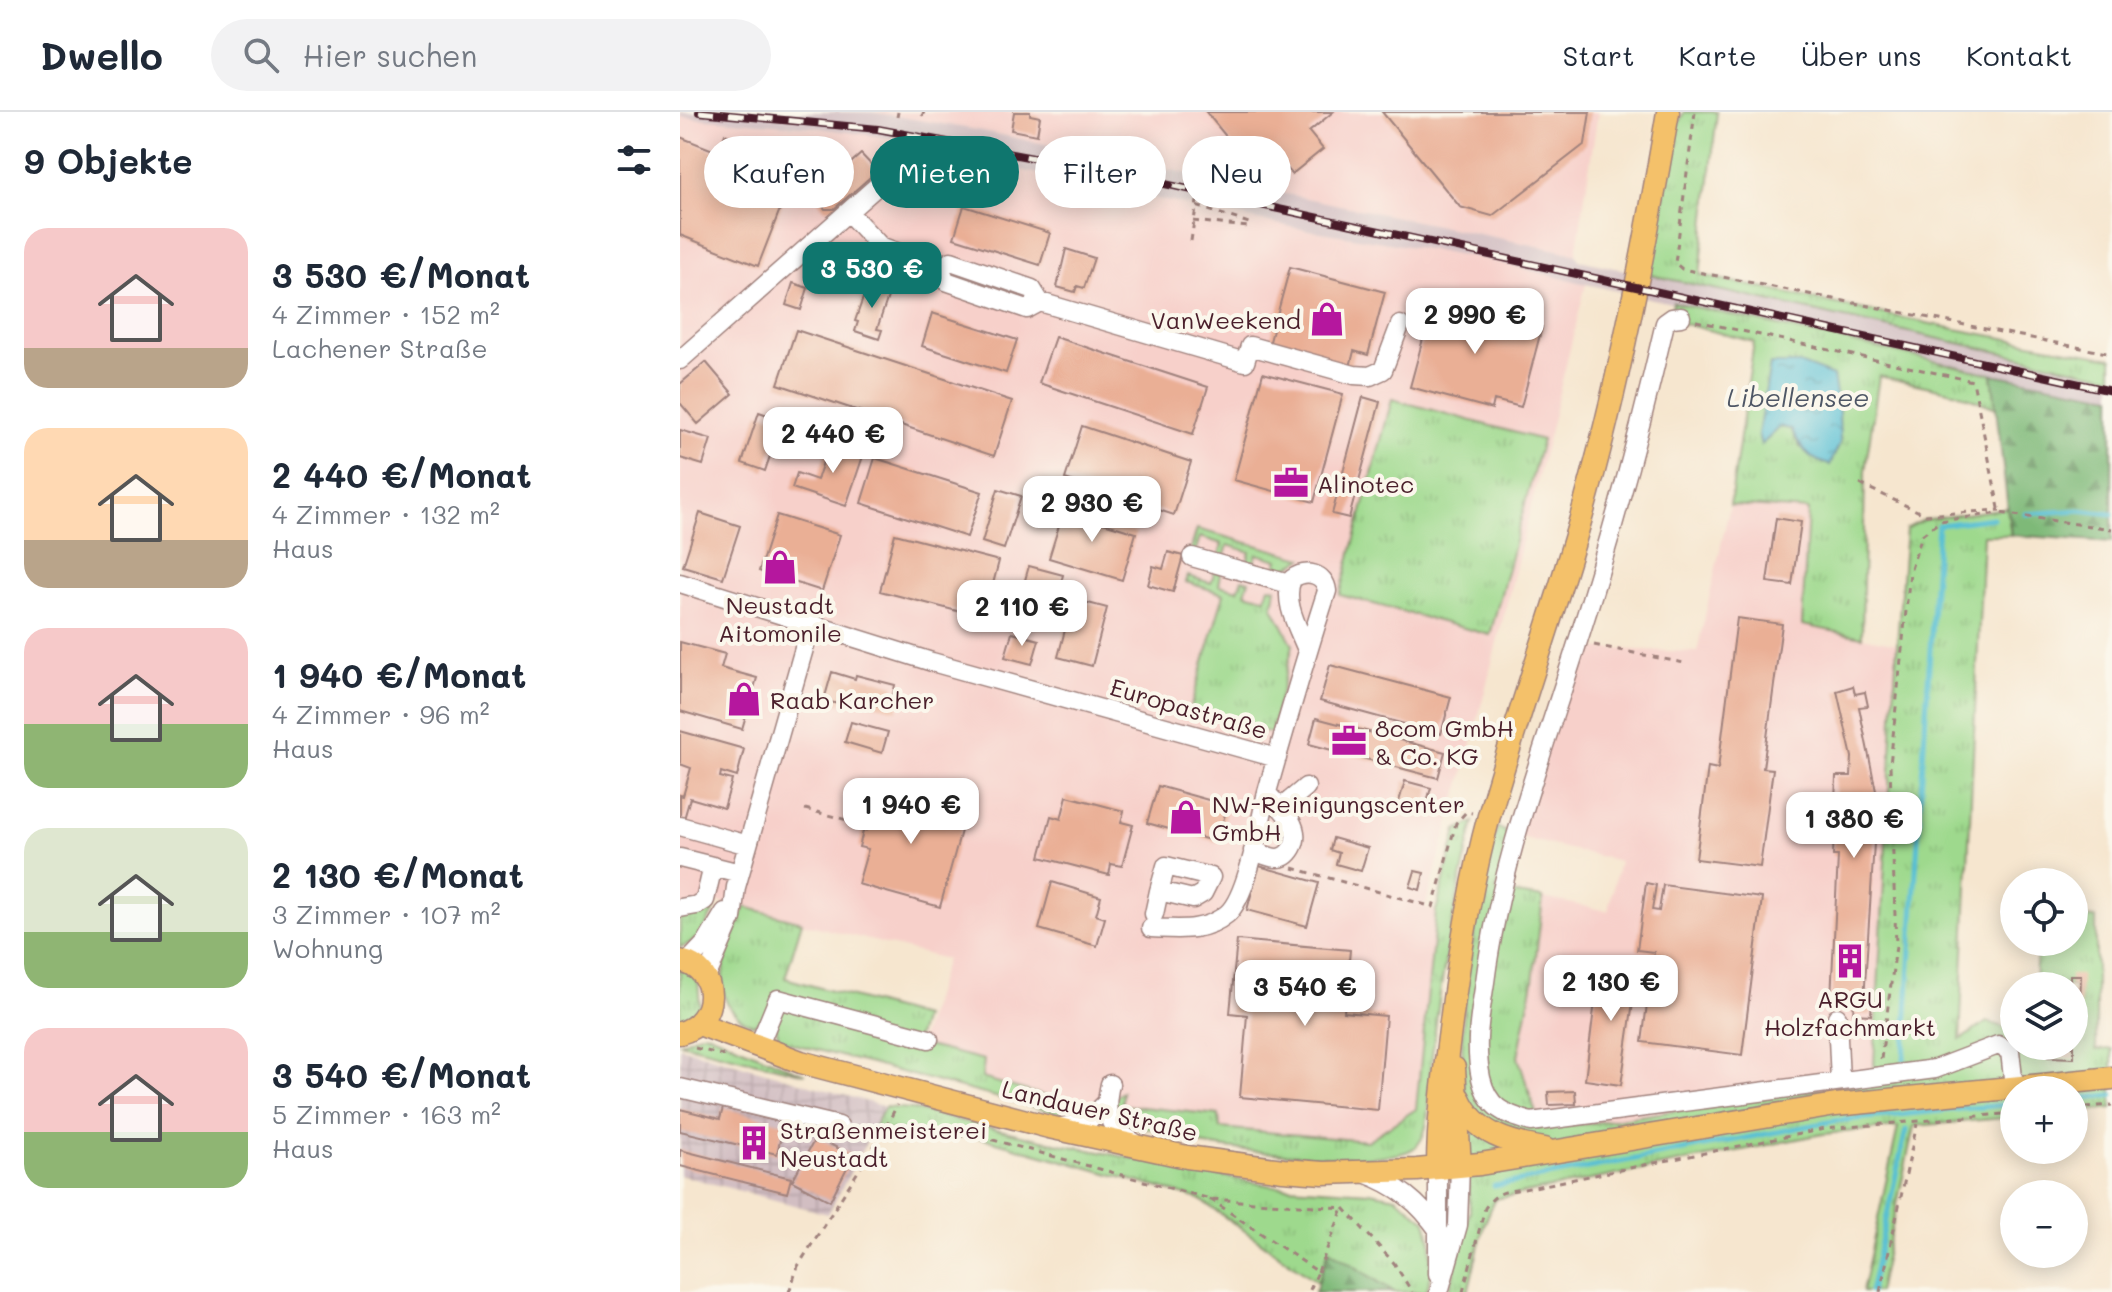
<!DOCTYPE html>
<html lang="de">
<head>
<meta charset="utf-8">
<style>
  :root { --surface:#fff; --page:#f2f2f3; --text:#1f2937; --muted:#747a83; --line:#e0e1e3; --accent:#0f766e }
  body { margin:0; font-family:Mali,sans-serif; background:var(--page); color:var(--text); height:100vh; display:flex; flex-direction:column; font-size:30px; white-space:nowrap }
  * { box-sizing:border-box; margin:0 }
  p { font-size:26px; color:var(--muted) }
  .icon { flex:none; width:44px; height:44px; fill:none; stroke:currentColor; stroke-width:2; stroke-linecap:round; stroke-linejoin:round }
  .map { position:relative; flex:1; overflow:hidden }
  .sheet { display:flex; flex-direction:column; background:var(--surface); width:680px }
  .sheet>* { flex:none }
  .guide { position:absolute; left:24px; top:24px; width:760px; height:72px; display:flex; gap:16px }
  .controls { position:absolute; left:1320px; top:756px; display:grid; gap:16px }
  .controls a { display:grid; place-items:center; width:88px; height:88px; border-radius:50%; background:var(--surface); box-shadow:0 4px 20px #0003; font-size:40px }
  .price { position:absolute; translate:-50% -68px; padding:0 18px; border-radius:16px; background:#fff; color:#222; font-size:26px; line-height:52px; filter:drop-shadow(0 2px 4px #0008) }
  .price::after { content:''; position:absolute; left:50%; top:48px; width:24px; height:18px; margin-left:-12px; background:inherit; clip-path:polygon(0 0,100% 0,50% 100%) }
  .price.selected { background:var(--accent); color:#fff }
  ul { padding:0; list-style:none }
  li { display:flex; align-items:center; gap:24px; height:200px; padding:0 24px }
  li span { display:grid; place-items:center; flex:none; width:224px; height:160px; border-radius:24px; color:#555 }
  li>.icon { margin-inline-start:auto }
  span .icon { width:96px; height:96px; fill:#fffc; stroke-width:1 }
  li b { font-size:34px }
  h2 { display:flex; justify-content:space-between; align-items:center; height:96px; padding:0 24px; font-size:34px }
  .pill { padding:0 28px; border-radius:36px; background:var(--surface); box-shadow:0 4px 20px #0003; font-size:28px; line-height:72px }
  .pill.selected { background:var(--accent); color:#fff }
  header { display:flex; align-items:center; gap:48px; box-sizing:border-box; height:112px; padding:0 40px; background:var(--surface); border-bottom:2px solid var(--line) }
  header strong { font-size:38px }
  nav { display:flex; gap:44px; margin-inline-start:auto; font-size:28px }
  .search { width:560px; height:72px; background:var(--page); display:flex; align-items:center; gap:20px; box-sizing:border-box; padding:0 28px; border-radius:44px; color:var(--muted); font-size:30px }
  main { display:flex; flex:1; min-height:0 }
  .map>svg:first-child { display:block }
</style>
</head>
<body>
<header>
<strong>Dwello</strong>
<div class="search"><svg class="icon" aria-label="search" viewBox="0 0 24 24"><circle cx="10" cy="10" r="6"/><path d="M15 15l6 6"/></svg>Hier suchen</div>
<nav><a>Start</a><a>Karte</a><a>Über uns</a><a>Kontakt</a></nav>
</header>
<main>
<section class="sheet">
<h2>9 Objekte<svg class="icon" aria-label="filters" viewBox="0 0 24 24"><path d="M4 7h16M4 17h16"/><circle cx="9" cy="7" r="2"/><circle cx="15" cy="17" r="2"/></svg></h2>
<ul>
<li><span style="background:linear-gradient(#f6c9c9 75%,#b9a48a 0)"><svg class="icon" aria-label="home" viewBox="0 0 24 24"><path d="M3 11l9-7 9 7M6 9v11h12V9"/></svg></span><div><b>3 530 €/Monat</b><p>4 Zimmer · 152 m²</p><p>Lachener Straße</p></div></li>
<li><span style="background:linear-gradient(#ffd9b3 70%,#b9a48a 0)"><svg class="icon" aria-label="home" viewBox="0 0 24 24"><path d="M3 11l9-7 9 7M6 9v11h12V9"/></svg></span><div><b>2 440 €/Monat</b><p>4 Zimmer · 132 m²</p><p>Haus</p></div></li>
<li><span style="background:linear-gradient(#f6c9c9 60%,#8fb573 0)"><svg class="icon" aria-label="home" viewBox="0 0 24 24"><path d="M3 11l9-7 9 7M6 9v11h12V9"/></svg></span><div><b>1 940 €/Monat</b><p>4 Zimmer · 96 m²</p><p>Haus</p></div></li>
<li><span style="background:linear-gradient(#dfe7d0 65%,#8fb573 0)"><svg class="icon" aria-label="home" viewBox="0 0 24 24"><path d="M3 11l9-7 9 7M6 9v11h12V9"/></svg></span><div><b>2 130 €/Monat</b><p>3 Zimmer · 107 m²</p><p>Wohnung</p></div></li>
<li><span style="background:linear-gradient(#f6c9c9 65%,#8fb573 0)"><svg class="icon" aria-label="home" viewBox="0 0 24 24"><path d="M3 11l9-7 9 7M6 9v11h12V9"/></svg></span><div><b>3 540 €/Monat</b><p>5 Zimmer · 163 m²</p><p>Haus</p></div></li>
</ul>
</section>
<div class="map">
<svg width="1432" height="1180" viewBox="0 0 1432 1180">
  <defs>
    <pattern id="industrial-grid" width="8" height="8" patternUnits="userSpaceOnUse" patternTransform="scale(2)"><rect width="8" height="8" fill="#d2bec2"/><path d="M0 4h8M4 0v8" fill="none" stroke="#b6a3a7"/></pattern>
    <pattern id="grass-tufts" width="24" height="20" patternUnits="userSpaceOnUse" patternTransform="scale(2)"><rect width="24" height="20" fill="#9ed98d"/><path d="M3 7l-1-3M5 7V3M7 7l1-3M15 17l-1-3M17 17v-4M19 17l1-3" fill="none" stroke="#8aba7a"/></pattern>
    <pattern id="forest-firs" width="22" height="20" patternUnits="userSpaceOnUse" patternTransform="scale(2)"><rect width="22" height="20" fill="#7eb978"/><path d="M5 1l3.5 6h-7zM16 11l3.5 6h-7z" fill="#699663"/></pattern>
    <pattern id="water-ripples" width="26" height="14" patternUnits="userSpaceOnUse" patternTransform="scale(2)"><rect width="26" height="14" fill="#57bfd4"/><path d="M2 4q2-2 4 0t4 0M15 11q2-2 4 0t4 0" fill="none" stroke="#4a9bac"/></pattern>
  </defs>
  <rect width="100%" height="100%" fill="#fbf7ec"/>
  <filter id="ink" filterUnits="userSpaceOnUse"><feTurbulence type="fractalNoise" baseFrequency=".0125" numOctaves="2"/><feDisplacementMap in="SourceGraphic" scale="16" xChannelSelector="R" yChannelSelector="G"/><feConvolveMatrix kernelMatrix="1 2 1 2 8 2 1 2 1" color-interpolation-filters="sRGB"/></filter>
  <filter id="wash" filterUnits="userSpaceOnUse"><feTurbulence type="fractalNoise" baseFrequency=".006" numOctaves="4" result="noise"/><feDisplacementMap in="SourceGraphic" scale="32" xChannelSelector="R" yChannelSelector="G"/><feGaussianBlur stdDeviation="1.8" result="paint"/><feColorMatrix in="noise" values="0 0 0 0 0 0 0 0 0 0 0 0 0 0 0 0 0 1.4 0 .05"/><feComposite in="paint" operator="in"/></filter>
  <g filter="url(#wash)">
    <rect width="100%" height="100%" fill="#f6e6cf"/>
    <path fill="#f7d0ca" d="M192,0H918L896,142L297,18Z
      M0,5L131,15L219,27L253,40L616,116L795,145L906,172L791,635L745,796L756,799L736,997L687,1029L432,1006L232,954L266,847L37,790L23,817L0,835Z
      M1050,393L1129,398L1122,513L1217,532L1194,969L906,1012L860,1014L838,945L853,869L863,786L928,799L939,749L831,723L900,536L1017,540Z"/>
    <path fill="url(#industrial-grid)" d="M0,935L205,995L148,1102L0,1063Z"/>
    <path fill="#d2bec2" d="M0,0H192L297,18L896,142L899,148L1432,265V284L1312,262L906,172L795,145L616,116L253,40L219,27L131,15L0,5Z"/>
    <path fill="url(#grass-tufts)" stroke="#747c5c" stroke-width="2" fill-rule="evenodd" d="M1004,0H1037L1020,163L1275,217L1432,246V265L970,163L996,16Z
      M993,190L1312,262L1316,296L1278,281L1199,264L1185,359L1182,525L1122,513L1128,398L1050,393L1074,230L1001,211L989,215ZM1153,264L1120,335L1111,317L1100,315L1082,332Z
      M712,287L862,328L810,523L660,483Z
      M1327,396L1331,423H1303L1280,928L1307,910L1333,918L1334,934L1351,936L1352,934H1394V874H1355L1357,830H1394V805L1416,806V938L1432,937V996L1394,1000V978H1334V1005L1234,1014L1198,1180H1182L1218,1015L1143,1022L815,1087L804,1113L788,1180H769L790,1100L782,929L786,866L804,771L817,715L831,723L816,779L863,786L853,869L838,945L860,1014L906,1012L1193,969L1217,532L1226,417L1243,408Z
      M517,417L623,446L601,460H595L598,448L577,442L573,454L567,452L570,440L548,433L544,446L539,444L542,432L520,425L516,438L509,443Z
      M535,459L541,461L539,473L558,478L562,467L569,469L565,481L585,486L589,475L596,476L593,495L613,533L591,621L510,597L544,482L506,470L508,464L531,471Z
      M794,710C773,797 757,884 749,973C747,992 751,1023 734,1036C712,1052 613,1043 583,1040C555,1037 527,1035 500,1027C494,1025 489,1021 484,1019C467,1014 445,1018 432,1006L436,984L442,980V993L539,1003L540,1016L687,1029L736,997L756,799L777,718Z
      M29,792L35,795C27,813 21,830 0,835V805Z
      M65,795L122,810L105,866L243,905L235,931L304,948L302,966L382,989L380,1002L99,928L96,913L85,907L73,913C19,890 50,835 65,795Z
      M0,856L18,867L20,898L0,911Z
      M24,920L125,962L0,931Z
      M205,995L232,997L375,1031L592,1074L690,1080L716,1085L746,1109L751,1129V1164L746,1180H714L649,1138L638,1170L519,1087L302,1026L193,1017Z"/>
    <path fill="url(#forest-firs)" stroke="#646c52" stroke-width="2" d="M1312,262L1432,284V430L1331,423Z
      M649,1138L714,1180H635Z"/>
    <path fill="url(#water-ripples)" stroke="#506f80" stroke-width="2" d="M1090,252H1122L1153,264L1159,300L1160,331L1150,353C1128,348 1121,336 1111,317L1100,315L1081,333L1078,322Z"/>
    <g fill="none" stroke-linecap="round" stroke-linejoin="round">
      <path stroke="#57bfd4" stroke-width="5" d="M1345,402L1400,398L1432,402
        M1224,947L1258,413L1313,406
        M1394,987L1432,983
        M814,1074L1154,1009L1334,992
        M1190,1180L1226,1018"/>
    </g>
    <g id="blocks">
      <path fill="#eaaf95" d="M334,0H350V3L360,5L357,23L331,18Z
        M526,0H653L629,20L643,37L612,62L600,48L588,58L576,43L567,50Z
        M702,0H910L905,32L812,104L780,95Z
        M45,22L61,29L63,24L90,34L86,44L116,56L78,154L0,123V25L38,40Z
        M181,42L197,59L154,97H145L137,87L139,79L153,67L146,59L157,50L164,57Z
        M284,94L370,121L360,153L274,126Z
        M386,137L414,146L404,176L397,174L395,180L377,175Z
        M610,155L705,180L688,243L674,239L670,255L589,233Z
        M189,169L211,176L197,217L202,218L199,227L175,219L178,210L175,209Z
        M113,171L128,176L121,198L106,193Z
        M754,186L862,215L841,295L814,288L812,297L730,275Z
        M252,201L337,228L326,261L242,234Z
        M116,218L332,289L314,344L98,272Z
        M375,225L528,275L513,322L359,271Z
        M26,250L53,282L18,312L0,291V272Z
        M583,261L663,282L634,390L554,368Z
        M683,285L700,290L669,406L652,402Z
        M79,300L102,308L85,359L62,351Z
        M402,314L511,350L494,403L385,367Z
        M0,318L31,327L23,353L0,346Z
        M150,329L184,341L166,394L112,376L117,361L137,368Z
        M195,346L302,380L287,425L181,391Z
        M318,377L341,384L324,437L302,430Z
        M386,391L409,398L407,406L456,421L442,468L369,446Z
        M20,401L60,414L43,466L3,454Z
        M97,403L160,423L142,479L79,459Z
        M1096,406L1121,410L1112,473L1087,470Z
        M215,422L319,449L304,506L200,479Z
        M488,440L503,444L493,480L468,473L473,454L483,457Z
        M349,454L383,463L374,496L340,486Z
        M393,487L427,496L412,554L378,545Z
        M1057,506L1102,512L1083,656L1093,657L1080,755L1016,747L1028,655L1038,657Z
        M332,521L359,528L352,552L325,545Z
        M0,530L45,542L41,556L77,566L62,617L0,599Z
        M650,553L771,585L761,622L640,589Z
        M152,560L175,567L176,563L215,573L213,583L221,585L217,598L163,585L161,593L144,588Z
        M1173,574L1175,582L1185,580L1188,594L1179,595L1197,684L1184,888H1192L1191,903L1173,902L1174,888L1151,887L1158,744H1153L1156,664H1171L1172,645L1157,579Z
        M636,606L765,640L758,666L629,632Z
        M171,610L208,620L202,641L165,630Z
        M0,619L64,637L57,665L41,660L40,665L52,668L44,696L10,686L4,707L0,706V683L3,684L11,656L0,652Z
        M725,669L751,676L744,700L718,693Z
        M205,674L287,697L260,795L178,772L188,737L179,735L187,704L196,707Z
        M478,674L532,689L531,695L546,699L537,730L467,711Z
        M387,684L444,699L441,710L453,713L442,754L431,752L429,763L360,745L371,704L381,707Z
        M653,726L688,736L681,759L656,752L659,741L650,738Z
        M579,754L639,771L627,814L567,798Z
        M735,759L744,761L740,778L730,775Z
        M372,770L421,785L416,803L425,806L417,834L359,817Z
        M966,771L976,773L972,798L979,799L983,773L1082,786L1062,943L962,930L974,840L957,838Z
        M557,828L670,838L664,900L706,904L698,998L560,985L567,903L550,901Z
        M920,850L958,855L941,973L905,968Z
        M1390,863H1401L1400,894L1394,893V874H1390Z
        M1368,934H1394V946L1368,945Z
        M895,979L896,992L869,993L868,980Z
        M43,996L104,1011L97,1042L0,1019V997L40,1007Z
        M136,1025L173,1044L150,1089L112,1069Z
        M0,1038L111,1066L107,1081L0,1054Z"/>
    </g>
  </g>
  <g filter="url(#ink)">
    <use href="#blocks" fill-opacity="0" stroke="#a0827d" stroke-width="2"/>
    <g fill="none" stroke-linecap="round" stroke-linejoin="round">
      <g stroke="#a0827d" stroke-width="21">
        <path id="minor" d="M168,100L200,134L260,156L266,169L347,197L360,190L565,250L570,234L674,263L690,264L703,258L720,213
          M260,156L271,149L352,177L360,190
          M1001,205L992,206L985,211C960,319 931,426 897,532C862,643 820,753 805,870C800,902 794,933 801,966C808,997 825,1002 851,1010L1255,957L1318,933L1330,939L1334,975
          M0,248L212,61
          M512,445L609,472
          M0,471L252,550L597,646
          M601,696L626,675
          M0,714L68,733
          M573,739C580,741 590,746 597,746C604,746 609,741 612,736C624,715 600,695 587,682
          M0,746L60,761
          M0,796L17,793L25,788L33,754
          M474,802L479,779L513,787L523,781L531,765L486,754L479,779
          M471,816C498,817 524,821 547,802C568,784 580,709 587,680C606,613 625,546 647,479C645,461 626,457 612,467C602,490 619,517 627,538
          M8,850L27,830L45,800
          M26,866L52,806L56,775L131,512
          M1157,905L1160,969
          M79,933L98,887L249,927
          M430,972C423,1003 428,1015 455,1031
          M0,976L159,1014
          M381,1015L407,1010L426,991
          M758,1056V1162
          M684,1061C717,1073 739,1090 759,1119
          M759,1180L778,1113L780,1054"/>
      </g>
      <g stroke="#a0827d" stroke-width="25">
        <path id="major" d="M0,849C41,857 39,911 0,921
          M19,912L121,950L369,1015L507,1045L603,1058L643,1061L737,1058L800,1052L1156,993L1432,966
          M774,956L780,1054
          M779,986C795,1022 829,1031 865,1037
          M758,1056C758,1010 764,964 770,918C779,845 790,774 809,704C836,608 869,515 897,420C937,282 964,141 988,0"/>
      </g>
      <path stroke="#a0827d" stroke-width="3" stroke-dasharray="6 6" stroke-linecap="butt" d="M1015,0L995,151L1002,157L1432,242
        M242,4L244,0
        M217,5L218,0
        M224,51L235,42L238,35
        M227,69L264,44L268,36
        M513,109L568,115L569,111L516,94
        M511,129L517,89
        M1016,209L1293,269L1320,401L1432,417
        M1180,372L1246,403L1320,398
        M914,533L1004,551
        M125,697L167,708L192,721
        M613,756L753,795L776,711L786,700L792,701
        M15,936L50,945
        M1201,947L1216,834L1210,653L1230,460L1242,423L1260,409L1320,401
        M1394,996L1432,993
        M205,1017L302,1025L530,1087L664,1096
        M530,1087L638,1160L629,1180
        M664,1096L714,1151L732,1180
        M638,1160L663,1096
        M109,1180L118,1154L205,1017L217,993
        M783,1180L805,1096C816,1080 825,1079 844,1077L1145,1017L1334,1001
        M1200,1180L1237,1012"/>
      <use href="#minor" stroke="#fff" stroke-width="18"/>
      <use href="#major" stroke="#f4c16a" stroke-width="22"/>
      <g stroke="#4a1f2b" stroke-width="8">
        <path id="rail" d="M19,0L198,17L439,62L1432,279"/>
      </g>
      <use href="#rail" stroke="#fbf7ec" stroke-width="5" stroke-dasharray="15" stroke-linecap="butt"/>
    </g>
  </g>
  <defs>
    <g id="shop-bare" transform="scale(2.76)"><path d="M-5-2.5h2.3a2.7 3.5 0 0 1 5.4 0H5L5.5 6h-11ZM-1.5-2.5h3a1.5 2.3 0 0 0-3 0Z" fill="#b5179e" stroke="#fbf7ec" stroke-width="2.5" paint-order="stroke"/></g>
    <g id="office-bare" transform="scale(2.76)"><path d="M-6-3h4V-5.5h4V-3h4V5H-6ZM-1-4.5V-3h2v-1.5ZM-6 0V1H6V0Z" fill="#b5179e" stroke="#fbf7ec" stroke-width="2.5" paint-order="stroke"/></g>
    <g id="building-bare" transform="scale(2.76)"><path d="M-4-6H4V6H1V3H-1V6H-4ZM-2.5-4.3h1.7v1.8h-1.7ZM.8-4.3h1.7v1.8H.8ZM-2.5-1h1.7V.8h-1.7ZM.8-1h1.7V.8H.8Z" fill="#b5179e" stroke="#fbf7ec" stroke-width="2.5" paint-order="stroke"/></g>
  </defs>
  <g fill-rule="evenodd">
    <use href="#shop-bare" x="647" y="207"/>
    <use href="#office-bare" x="611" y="371"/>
    <use href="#shop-bare" x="100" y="455"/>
    <use href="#shop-bare" x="64" y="587"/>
    <use href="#office-bare" x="669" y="629"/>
    <use href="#shop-bare" x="506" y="705"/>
    <use href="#building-bare" x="1170" y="849"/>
    <use href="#building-bare" x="74" y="1031"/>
  </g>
  <g text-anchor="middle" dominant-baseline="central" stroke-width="8" stroke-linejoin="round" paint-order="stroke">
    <g font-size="24" fill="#4a1f2b" stroke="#fbf7ec" text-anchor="start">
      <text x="621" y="207" text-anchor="end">VanWeekend</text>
      <text x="637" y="371">Alinotec</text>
      <text x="100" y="492" text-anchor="middle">Neustadt<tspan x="100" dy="28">Aitomonile</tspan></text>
      <text x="90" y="587">Raab Karcher</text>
      <text x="695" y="615">8com GmbH<tspan x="695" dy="28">&amp; Co. KG</tspan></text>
      <text x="532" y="691">NW-Reinigungscenter<tspan x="532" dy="28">GmbH</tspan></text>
      <text x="1170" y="886" text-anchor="middle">ARGU<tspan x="1170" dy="28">Holzfachmarkt</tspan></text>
      <text x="100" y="1017">Straßenmeisterei<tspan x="100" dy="28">Neustadt</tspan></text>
    </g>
    <g font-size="24" fill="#4a1f2b" stroke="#fbf7ec">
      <text transform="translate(509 596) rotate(16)">Europastraße</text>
      <text transform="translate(420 998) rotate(13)">Landauer Straße</text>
    </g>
    <g font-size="26" font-style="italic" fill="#4f5766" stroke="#fbf7ec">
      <text x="1118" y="285">Libellensee</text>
    </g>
  </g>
</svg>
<div class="controls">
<a><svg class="icon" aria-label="locate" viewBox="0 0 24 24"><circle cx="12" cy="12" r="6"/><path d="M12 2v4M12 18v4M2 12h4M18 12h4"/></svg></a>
<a><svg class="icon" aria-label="layers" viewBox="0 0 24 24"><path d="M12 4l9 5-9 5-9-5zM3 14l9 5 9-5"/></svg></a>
<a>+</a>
<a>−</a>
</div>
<b class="price selected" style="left:192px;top:198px">3 530 €</b>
<b class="price" style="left:795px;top:244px">2 990 €</b>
<b class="price" style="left:153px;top:363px">2 440 €</b>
<b class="price" style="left:412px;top:432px">2 930 €</b>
<b class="price" style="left:342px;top:536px">2 110 €</b>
<b class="price" style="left:231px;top:734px">1 940 €</b>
<b class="price" style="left:1174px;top:748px">1 380 €</b>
<b class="price" style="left:931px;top:911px">2 130 €</b>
<b class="price" style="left:625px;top:916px">3 540 €</b>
<div class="guide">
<a class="pill">Kaufen</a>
<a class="pill selected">Mieten</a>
<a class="pill">Filter</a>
<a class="pill">Neu</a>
</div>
</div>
</main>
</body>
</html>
